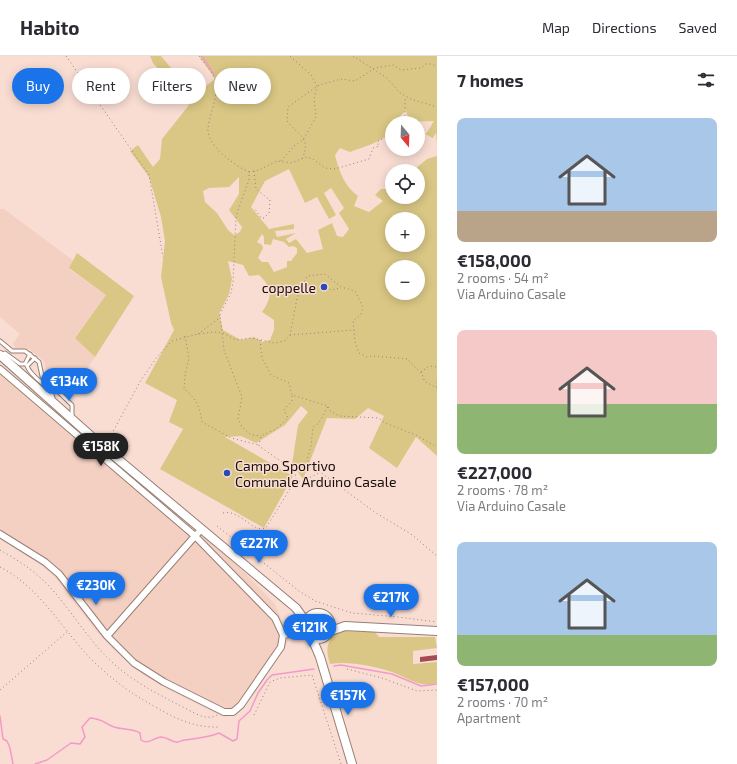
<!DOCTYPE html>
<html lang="en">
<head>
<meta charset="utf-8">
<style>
  :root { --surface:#fff; --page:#f7f7f7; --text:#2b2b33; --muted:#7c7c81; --line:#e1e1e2; --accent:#1a73e8 }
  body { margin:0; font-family:"Exo 2",sans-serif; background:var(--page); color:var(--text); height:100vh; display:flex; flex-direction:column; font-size:15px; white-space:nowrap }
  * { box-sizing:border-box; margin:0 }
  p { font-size:13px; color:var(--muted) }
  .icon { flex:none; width:22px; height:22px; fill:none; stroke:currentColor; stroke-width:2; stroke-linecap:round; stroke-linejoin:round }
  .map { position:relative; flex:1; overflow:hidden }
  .side { display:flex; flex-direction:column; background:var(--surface); width:300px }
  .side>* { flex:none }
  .guide { position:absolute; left:12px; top:12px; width:365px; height:36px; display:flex; gap:8px }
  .needle { width:26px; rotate:161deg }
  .fabs { position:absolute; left:385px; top:60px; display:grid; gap:8px }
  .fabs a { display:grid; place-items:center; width:40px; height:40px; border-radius:50%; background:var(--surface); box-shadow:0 2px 10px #0003; font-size:20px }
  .price { position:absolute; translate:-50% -34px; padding:0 9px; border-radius:14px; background:var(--accent); color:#fff; font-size:13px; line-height:26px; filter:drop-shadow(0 1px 2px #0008) }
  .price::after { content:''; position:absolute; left:50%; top:24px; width:12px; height:9px; margin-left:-6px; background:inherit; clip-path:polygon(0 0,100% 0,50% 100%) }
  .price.on { background:#222; color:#fff }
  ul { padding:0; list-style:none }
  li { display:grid; align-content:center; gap:8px; height:212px; padding:0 20px }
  li span { display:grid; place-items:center; height:124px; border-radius:8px; color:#555 }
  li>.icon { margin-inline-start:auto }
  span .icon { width:72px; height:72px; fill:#fffc; stroke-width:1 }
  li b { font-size:17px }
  h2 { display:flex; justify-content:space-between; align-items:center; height:48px; padding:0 20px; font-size:17px }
  .chip { padding:0 14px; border-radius:18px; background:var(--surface); box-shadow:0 2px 10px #0003; font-size:14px; line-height:36px }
  .chip.on { background:var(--accent); color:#fff }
  header { display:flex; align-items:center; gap:24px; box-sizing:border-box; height:56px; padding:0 20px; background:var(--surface); border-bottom:1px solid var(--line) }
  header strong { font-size:19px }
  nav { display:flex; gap:22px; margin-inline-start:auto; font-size:14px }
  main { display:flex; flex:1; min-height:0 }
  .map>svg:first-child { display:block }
</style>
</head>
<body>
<header>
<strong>Habito</strong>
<nav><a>Map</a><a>Directions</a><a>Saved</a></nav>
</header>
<main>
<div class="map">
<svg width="437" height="708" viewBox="0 0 437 708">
  <rect width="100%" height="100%" fill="#f9ddd3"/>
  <path fill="#f4d0c3" d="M0,153H4L74,205L69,213L106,239L75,281L95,301L72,337L46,313L44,305L29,293H15L13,287L20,278L0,261Z
    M0,309L205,481L245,517L274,547L290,581L286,590L240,656L226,661L221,660L165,632L144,619L114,594L97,576L54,520L38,507L0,483Z"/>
  <path fill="#dac785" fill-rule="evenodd" d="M150,0H161L194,39L215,23L199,0H437V89L436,77L433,82L425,78L418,84V71L419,74L426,78L434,65L411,66L408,62L406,54L394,67H392C392,85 364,90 350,96L340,92L335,99C339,115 344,130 358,140L354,150L369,156L383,145L375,139L381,133H392V141H418V115H415V113L427,103L437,100V400L416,381L397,412L369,392L384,360L368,352L355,363L327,362L303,423L292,408L298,369L308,356L301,350L285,369L256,387L241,380L225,381L293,420L264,472L160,413L183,373L169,366L177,344L145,327L174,274L171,267L161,221L165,185L161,161L149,121L130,95L138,89L153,111L160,103L162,83L189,49L153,7ZM289,113L305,147L317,141L329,163L336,159L324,137L331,132L344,152L339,157L349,173L343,181L337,180L332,167L318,174L323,193L307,197L296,183L289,187L286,183L296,177L277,181L275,175L294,173V168L269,173L251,151L265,125ZM239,121V138L229,154L242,171L240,176L234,179L228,174L217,157L205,146L203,135L209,132L229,131ZM392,163H418V189H392ZM262,178L264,181V188L271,189L273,183L284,186L289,191L293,190L297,192V197L291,205H287V211L274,216L268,206H262L258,202L263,192L262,189L257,186ZM228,205L243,209L249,220L259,219C272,231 273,241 262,256L274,264V274L270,284L262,286L254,281L241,284L223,274L219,258L229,238L232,223ZM392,211H418V237H392Z
    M77,197L134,240L95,301L75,282L106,239L69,212Z
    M344,575L375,576L379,581H435L437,592L413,595V608L437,606V627C420,633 405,620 389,615C372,610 349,605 330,608C325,593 326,580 344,575Z"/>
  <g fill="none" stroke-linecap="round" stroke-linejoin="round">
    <path stroke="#f39ac9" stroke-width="1.5" d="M202,0L214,18
      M334,610L341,609L392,618L421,630L437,628
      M0,660L3,683L7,685L10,692L13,708
      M35,708L47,704L71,687L80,688L85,681L82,671L90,662C104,663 103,667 114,671C123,674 132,672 140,677L141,684C148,689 153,682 161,681C167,681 170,685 176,686C178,687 182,684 185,684C197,682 207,682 219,677L233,685L237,683L239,665L250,655L258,637L267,624L272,619L314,613"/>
  </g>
  <path fill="#a54a55" d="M437,599V604L420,606V601Z"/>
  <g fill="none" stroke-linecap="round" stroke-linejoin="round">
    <g stroke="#987f75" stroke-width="5">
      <path id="lane" d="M0,285L12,295H25L39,306L42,320L72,349V362
        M2,298L5,297L20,308H25L30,298
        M35,302L27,310C32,324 52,329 53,343"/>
    </g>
    <g stroke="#987f75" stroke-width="8">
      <path id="street" d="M0,313L195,480L198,477
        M0,478L45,506L59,518L107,580L134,607L164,626L224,656H233L241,649L281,591L283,579L275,562L195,480L107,580
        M295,577L305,571
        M283,579L295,577L308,579"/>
    </g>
    <g stroke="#987f75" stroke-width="10">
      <path id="secondary" d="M0,299L101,389L296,552L306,566
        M305 570a13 13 0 1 1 26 0a13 13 0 1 1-26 0Z
        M331,575L345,570L437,575
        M312,582L320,601L352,708"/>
    </g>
    <path stroke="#95827b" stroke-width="1" stroke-dasharray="1 3" stroke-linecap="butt" d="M66,0L149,119L163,201
      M199,0C204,7 213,16 215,23C219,41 210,56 208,72C206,89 235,110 249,116V124L236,160L233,226L231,237L220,258L224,294L242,341L238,363L242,371L251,379L261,380
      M353,0L387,22L400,37L411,43L437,51
      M401,67L405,61V41
      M302,103C312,82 298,79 287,65L288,51L319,29L341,23L355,25L375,12L393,9L401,14L421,12L426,8H432L437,11
      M281,105L294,90L303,84L316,61L314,43L317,30L311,19L290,0
      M254,115L256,133L270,144L269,157L264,162H261L255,153
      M249,116L259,114L277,105L291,107L306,101L313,103L325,112L335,113L369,103L373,92L379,90L377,86L392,77
      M326,231L331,234L341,232
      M198,278L218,263L220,259
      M290,279L354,274L355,286L359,297L367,301L372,300L408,303C413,312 424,315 424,325L437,332
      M185,280L189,302L185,319L184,333C196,341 200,352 202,366L231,382L259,389
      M260,284L262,302L271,319L289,327L292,339L328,350L319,367L313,371L311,390L307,404L312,410L318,412L320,416L376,457L411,478L437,500
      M421,316L429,310L437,311
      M437,331V324
      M328,351L329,354L339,360L379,362L385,367L416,379L437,391
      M106,384L110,381L141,324L157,301L172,285L198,278L214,276L223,277L236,284L252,282L274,287L285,285L290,279L297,242L307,220L325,218L341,231L355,235L363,251L361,258L353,265L354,274
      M296,423L300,426L319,417
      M223,457C240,453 252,477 266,472L296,423L295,417L292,413L259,390L261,380L276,373L288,362L284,354L292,345V340
      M217,470L299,535L315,545L352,557L398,561L437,566
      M0,494C16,503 32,513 45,526C70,551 87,584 114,608C133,625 157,638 181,650C192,655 205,666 217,659
      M0,511C39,531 60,570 89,601C111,623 131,638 159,653C178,664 197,672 219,671
      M347,613L382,622L417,635L437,634
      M0,634L68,575
      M254,659L270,626L280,622L312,619L341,708"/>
    <use href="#lane" stroke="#fff" stroke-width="3"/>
    <use href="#street" stroke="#fff" stroke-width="6"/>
    <use href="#secondary" stroke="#fff" stroke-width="8"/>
  </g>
  <g fill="#2c49b9" stroke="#f9ddd3" stroke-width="1.5">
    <circle cx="324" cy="231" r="4"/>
    <circle cx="227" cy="417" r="4"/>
  </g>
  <g text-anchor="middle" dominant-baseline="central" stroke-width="3" stroke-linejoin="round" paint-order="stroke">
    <g font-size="14" fill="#170e0b" stroke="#f9ddd3" text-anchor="end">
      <text x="316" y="231">coppelle</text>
      <text x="235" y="409" text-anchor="start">Campo Sportivo<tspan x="235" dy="16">Comunale Arduino Casale</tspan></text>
    </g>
  </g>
</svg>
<div class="fabs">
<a><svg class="needle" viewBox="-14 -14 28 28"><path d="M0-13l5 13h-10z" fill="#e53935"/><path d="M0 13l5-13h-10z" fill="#7c7c81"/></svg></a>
<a><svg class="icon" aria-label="locate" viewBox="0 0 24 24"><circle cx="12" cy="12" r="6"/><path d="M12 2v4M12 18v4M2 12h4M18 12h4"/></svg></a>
<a>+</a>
<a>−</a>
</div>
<b class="price" style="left:69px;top:346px">€134K</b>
<b class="price on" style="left:101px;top:411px">€158K</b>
<b class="price" style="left:259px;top:508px">€227K</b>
<b class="price" style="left:96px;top:550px">€230K</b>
<b class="price" style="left:391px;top:562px">€217K</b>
<b class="price" style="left:310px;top:592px">€121K</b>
<b class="price" style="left:348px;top:660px">€157K</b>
<div class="guide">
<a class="chip on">Buy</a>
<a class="chip">Rent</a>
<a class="chip">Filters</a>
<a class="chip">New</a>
</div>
</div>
<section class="side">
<h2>7 homes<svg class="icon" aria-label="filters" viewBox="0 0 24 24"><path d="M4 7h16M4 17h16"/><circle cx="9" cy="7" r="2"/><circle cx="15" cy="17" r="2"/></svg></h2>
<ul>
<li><span style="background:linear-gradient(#a9c7e8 75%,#b9a48a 0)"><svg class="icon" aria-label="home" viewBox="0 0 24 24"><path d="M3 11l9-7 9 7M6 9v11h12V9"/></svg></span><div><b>€158,000</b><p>2 rooms · 54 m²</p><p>Via Arduino Casale</p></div></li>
<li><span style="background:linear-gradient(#f6c9c9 60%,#8fb573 0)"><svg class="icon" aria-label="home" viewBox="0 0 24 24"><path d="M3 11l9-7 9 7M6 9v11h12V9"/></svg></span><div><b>€227,000</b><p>2 rooms · 78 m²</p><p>Via Arduino Casale</p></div></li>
<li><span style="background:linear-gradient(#a9c7e8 75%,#8fb573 0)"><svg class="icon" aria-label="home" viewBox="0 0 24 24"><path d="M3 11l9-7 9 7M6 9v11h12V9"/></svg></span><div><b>€157,000</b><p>2 rooms · 70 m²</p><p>Apartment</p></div></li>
</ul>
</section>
</main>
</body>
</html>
